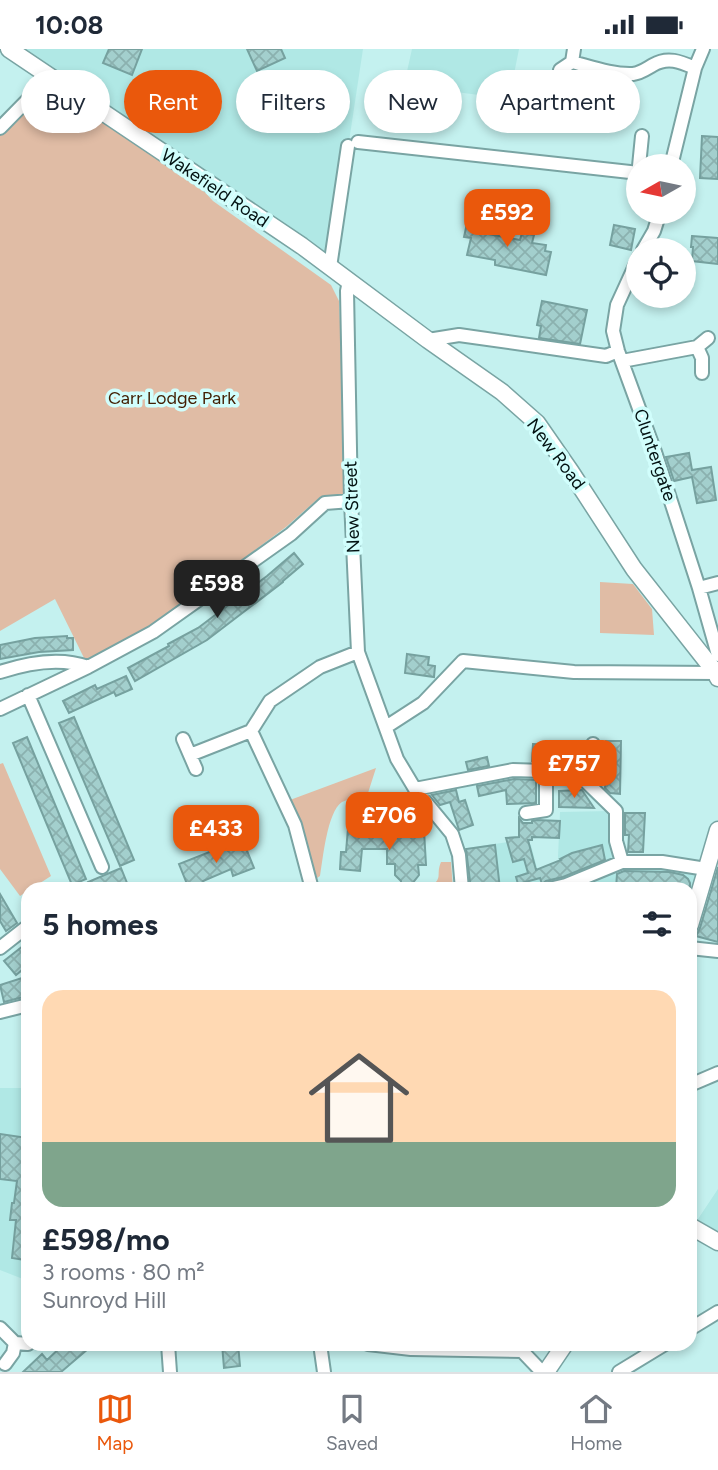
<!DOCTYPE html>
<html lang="en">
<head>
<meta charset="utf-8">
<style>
  :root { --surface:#fff; --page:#f2f2f3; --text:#1f2937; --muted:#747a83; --line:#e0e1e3; --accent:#ea580c }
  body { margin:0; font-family:Figtree,sans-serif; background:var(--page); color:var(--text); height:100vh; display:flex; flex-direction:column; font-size:26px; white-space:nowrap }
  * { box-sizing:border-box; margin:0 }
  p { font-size:23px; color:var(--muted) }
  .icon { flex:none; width:38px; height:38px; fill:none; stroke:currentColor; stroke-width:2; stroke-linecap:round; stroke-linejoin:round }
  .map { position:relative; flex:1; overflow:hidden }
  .panel { position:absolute; left:21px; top:833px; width:676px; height:469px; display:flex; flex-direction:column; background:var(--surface); border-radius:21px; box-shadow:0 4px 10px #0003 }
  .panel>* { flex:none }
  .hud { position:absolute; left:21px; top:21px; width:677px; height:63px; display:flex; gap:14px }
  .needle { width:46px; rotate:261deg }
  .fabs { position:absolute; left:626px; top:105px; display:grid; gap:14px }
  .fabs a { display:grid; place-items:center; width:70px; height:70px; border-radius:50%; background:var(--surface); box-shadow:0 4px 10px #0003; font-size:35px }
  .price { position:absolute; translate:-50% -60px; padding:0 16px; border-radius:14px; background:var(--accent); color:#fff; font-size:23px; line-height:46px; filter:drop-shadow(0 2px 4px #0008) }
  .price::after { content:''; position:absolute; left:50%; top:42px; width:21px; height:16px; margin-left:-10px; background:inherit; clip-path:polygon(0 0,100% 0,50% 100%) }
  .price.selected { background:#222; color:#fff }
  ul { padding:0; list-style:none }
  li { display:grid; align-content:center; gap:14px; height:371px; padding:0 21px }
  li span { display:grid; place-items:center; height:217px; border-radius:21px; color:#555 }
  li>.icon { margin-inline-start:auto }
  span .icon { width:126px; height:126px; fill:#fffc; stroke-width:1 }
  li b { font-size:30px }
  h2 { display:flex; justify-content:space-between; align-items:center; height:84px; padding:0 21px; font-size:30px }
  .tag { padding:0 24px; border-radius:32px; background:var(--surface); box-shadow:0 4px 10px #0003; font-size:24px; line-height:63px }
  .tag.selected { background:var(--accent); color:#fff }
  .status { display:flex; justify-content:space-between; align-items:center; height:49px; padding:0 35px; background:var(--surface); direction:ltr }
  .status svg { height:19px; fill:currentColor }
  .dock { display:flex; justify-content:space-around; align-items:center; height:98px; border-top:2px solid var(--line); background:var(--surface); font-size:19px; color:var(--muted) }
  .dock a { display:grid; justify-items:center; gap:4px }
  .dock .selected { color:var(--accent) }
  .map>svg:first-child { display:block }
</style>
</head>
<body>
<div class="status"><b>10:08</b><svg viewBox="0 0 49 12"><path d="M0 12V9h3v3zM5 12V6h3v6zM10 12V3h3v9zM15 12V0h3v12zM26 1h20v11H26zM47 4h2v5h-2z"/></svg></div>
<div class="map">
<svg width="718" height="1323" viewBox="0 0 718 1323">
  <defs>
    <pattern id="building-cross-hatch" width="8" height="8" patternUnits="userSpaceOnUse" patternTransform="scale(1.75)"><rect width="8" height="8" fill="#a3cfcd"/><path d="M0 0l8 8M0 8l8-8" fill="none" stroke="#8bb1af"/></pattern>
  </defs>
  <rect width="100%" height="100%" fill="#c4f1ef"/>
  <path fill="#b0e8e5" d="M15,0H363L330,218Z
    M412,0H519L509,50L404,36Z
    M611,762L619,812L698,821L690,851V840H593L590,832L571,840H465L460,800L515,792L531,796L542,838L566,830L558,808L560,763Z
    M0,1039H28V1232L0,1221Z
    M718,1140V1193L692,1179Z"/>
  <path fill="#e0bca5" d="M51,27L178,114L213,152L331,236L339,252L348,445L320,448L286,478L151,578L85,611L55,550L0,582V79Z
    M600,533L633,535L652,560L654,586L600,584Z
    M3,714L51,827L20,847L0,820V715Z
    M376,719L368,744C360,748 350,749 342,753C327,763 323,810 320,827L317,829L301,776L290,751Z
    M441,813H451L453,840H427C445,829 435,827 441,813Z"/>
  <path fill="url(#building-cross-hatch)" stroke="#76a19f" stroke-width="2" d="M109,0H142L132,26L103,14Z
    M247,0H281L285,9L257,22Z
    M702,87L718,88V130L700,129Z
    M468,170L490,174L488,185L520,191L522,184L534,186L532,194L546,196L545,202L551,203L546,226L495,216V211L467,206L471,189L464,188Z
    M614,176L635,180L631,201L610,196Z
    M692,187L718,189V215L692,212L693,198H691Z
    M542,252L587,261L580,295L539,289L541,277L537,276Z
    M689,404L692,421L711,418L716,451L697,454L692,428L674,432L666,408Z
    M294,504L303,515L283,532V533L207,591L135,632L128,619L169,597L168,595L198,579L267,527Z
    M67,587V589H73V601L39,603L0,610V596L35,589Z
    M407,605L429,608L428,616L435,617L434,628L405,624Z
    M126,627L132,640L116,647L114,643L69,664L63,652L95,636L97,640Z
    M74,668L134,811L120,817L59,674Z
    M27,688L86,830L72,836L13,694Z
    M606,692H621L620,745L610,744L605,739L606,718H602V706H606Z
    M533,695L584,697V711H579V714L532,712Z
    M487,708L489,717L468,721L466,713Z
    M514,730L536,731V754L507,755L506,741L479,747L477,737Z
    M456,741L459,753L465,751L473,776L459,781L450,753L440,756L432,746Z
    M582,741L594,759L559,758V742Z
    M625,764H645L643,803H628L629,786H625Z
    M519,769L523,774H532V772L537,771L560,772L559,789L532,788V791H528L536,821L561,811L560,810L572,804L602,796L605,811L563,828L546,832L542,835L540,829L518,835L516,828L528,824L524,810L513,813L506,789L519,788Z
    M398,776H408L416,782L424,781L426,816H418L419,826L412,835L413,840H401V832L395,826V815H387V800H362L360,822L340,820L341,803H346L348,779L369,781V788H388Z
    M243,792L254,819L233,827L231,820L203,832L206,840H189L179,815L217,800L218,803Z
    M495,796L500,840H471L466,800Z
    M718,818V893L696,887L700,879Z
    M121,819L127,834L111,840H90L88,833Z
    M624,822L670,823L683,826L688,830L690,834V839L616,840L617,825Z
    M0,845L17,874L6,882L0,872Z
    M28,893V916L16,926L4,912Z
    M22,929L27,947L4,953L0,936Z
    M0,1085L28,1089V1179L25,1211L12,1209L16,1171H10L12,1154H14L17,1132L0,1130Z
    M64,1295H83L88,1300L61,1323H23L42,1305L47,1311Z
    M222,1295H238L240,1317L224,1319Z"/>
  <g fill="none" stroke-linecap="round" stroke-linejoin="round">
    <g stroke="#79a4a3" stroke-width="16">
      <path id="minor" d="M572,13C591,18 613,26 633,25C641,24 646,20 653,16C668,7 681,13 695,19
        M560,21L572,13L574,0
        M0,79L51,27
        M358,93L639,124
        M639,117L642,87
        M671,117L695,19L703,0
        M643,201L654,182L660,163
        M639,208L617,256L613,282L618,302L655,403L699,539L718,606
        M330,218L348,97
        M349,232L347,242L351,452L358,603L397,710L415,740L452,785L459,806L462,840
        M428,291L459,286L606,307L618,302
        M697,298L708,289
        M622,312L697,298L702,309V324
        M699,539L718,534
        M0,623C27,614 61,608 88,618
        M28,646L102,818
        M0,660L88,618L153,583L291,485L325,454L351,452
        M386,678L423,654L463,612L574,623L716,624L717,619
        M183,690L196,720
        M190,706L251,682
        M582,728L593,718V695
        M415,740L513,721L576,723L616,762V792L622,813
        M526,764L546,761V722
        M312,840L295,776L251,682L270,652L320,618L358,603
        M549,840L566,836L622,813H662L706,820
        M0,899L28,877
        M690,899L718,902
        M0,963L28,956
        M690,1036L718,1024
        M0,1279L15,1294L28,1295
        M690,1280L718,1263
        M168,1295L170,1323
        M320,1295L324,1323
        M368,1295L411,1300L522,1302
        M519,1295L522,1302L542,1323
        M5,1315L13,1304L15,1294
        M619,1323L665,1295"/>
    </g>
    <g stroke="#79a4a3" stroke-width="19">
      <path id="major" d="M9,0L302,197L428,291L502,343L537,374L571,423L634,520L716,624L718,629
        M690,876L718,781
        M690,1177L718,1193
        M546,1323L565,1295"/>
    </g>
    <use href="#minor" stroke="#fff" stroke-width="12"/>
    <use href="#major" stroke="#fff" stroke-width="16"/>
  </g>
  <g text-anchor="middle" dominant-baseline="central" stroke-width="7" stroke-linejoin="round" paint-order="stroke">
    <g font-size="18" fill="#031212" stroke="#d1fefc">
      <text transform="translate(215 139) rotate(34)">Wakefield Road</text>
      <text transform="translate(556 405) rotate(53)">New Road</text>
      <text transform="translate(655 406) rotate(71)">Cluntergate</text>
      <text transform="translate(352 458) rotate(-92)">New Street</text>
    </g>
    <g font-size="18" fill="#421e02" stroke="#d1fefc">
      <text x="172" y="349">Carr Lodge Park</text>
    </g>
  </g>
</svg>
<div class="fabs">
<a><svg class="needle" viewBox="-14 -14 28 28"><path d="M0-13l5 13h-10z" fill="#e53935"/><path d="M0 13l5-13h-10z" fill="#747a83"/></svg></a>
<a><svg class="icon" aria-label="locate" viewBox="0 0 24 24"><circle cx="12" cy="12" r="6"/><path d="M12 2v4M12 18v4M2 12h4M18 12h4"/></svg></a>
</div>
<b class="price" style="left:507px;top:200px">£592</b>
<b class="price selected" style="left:217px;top:571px">£598</b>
<b class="price" style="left:574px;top:751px">£757</b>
<b class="price" style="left:389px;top:803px">£706</b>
<b class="price" style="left:216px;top:816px">£433</b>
<div class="hud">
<a class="tag">Buy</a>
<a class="tag selected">Rent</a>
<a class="tag">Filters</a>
<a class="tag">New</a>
<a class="tag">Apartment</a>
</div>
<section class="panel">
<h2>5 homes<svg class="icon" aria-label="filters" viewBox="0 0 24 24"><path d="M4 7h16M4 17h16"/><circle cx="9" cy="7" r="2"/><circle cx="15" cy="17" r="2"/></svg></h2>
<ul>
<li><span style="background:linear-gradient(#ffd9b3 70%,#7fa58c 0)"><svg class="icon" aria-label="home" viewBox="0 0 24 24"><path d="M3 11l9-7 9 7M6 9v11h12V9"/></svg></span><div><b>£598/mo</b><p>3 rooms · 80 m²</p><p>Sunroyd Hill</p></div></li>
</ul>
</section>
</div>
<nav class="dock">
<a class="selected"><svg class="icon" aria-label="map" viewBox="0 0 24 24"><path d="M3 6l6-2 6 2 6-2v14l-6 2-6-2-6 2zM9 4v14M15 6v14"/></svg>Map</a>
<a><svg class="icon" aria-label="saved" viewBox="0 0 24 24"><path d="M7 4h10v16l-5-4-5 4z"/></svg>Saved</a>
<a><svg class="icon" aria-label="home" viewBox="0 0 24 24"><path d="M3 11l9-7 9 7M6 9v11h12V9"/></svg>Home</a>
</nav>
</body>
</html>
